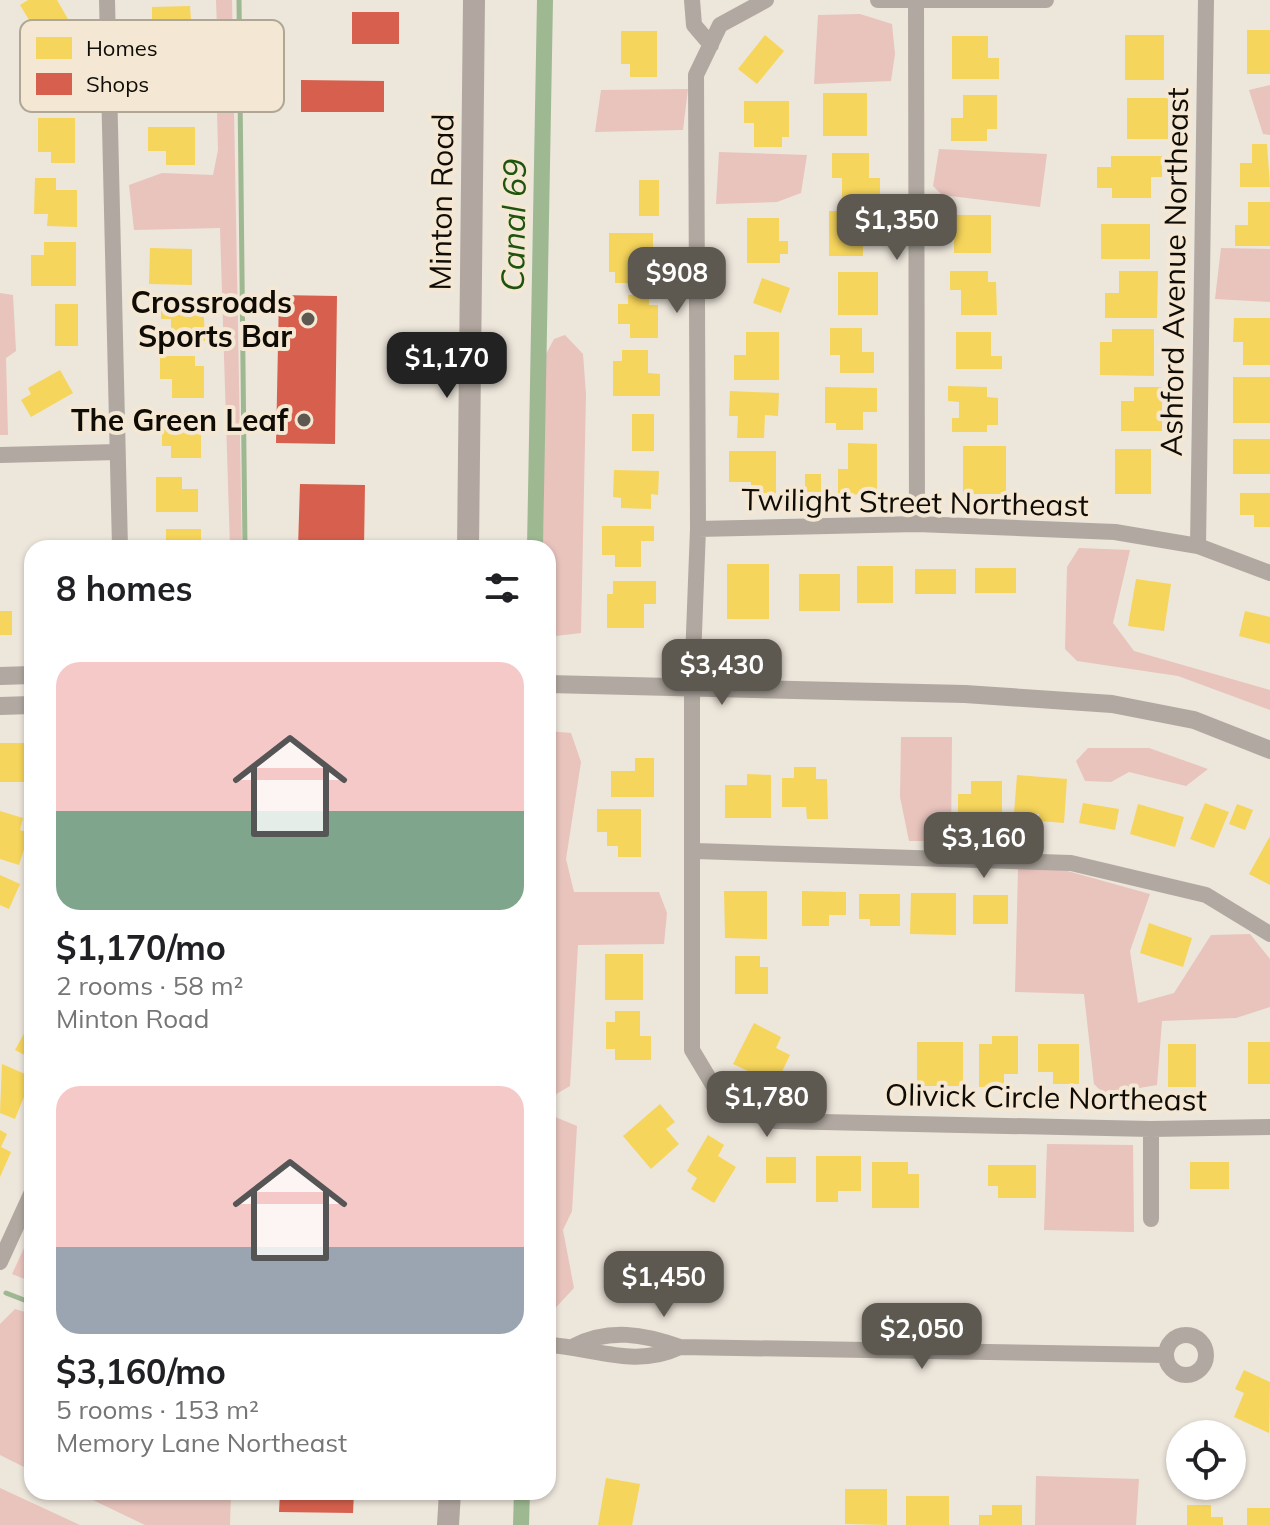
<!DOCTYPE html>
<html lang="en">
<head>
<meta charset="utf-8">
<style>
  :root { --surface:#fff; --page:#f6f6f6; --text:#202124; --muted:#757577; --accent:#5d5850 }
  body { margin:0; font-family:Mulish,sans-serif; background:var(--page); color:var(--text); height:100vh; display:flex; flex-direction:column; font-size:30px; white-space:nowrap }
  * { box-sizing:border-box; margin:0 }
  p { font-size:26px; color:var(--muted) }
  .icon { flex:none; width:44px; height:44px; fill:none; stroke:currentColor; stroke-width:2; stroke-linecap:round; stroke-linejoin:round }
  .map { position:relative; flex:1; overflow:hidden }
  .drawer { position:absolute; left:24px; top:540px; width:532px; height:960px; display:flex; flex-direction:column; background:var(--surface); border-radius:24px; box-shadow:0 2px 6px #0004 }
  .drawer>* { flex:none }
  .buttons { position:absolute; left:1166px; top:1420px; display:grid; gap:16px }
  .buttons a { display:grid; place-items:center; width:80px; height:80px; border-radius:50%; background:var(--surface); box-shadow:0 2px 6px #0004; font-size:40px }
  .price { position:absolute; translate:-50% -68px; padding:0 18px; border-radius:16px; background:var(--accent); color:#fff; font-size:26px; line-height:52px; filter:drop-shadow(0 2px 4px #0008) }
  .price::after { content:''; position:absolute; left:50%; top:48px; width:24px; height:18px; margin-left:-12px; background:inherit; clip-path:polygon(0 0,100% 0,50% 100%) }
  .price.active { background:#222; color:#fff }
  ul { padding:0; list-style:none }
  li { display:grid; align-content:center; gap:16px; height:424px; padding:0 32px }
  li span { display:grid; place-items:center; height:248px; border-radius:24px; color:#555 }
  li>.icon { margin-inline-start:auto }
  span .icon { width:144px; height:144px; fill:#fffc; stroke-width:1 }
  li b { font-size:34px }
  h2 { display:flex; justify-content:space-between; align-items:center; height:96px; padding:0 32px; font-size:34px }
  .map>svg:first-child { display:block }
</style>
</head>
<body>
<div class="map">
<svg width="1270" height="1525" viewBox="0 0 1270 1525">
  <rect width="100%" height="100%" fill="#ede6db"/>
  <path fill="#e8c4bd" d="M216,0H232L242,548H230L220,228L134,230L129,185L162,173L213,175L218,150L217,112L199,99L191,66L218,57Z
    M860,14L892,24L895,54L891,81L814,84L818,15Z
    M1270,85V135L1263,134L1249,90Z
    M688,89L683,130L595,132L601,90Z
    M939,149L1047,154L1040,207L942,195L933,186Z
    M719,152L807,155L801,193L777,202L716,204Z
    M1221,248L1270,249V302L1215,299Z
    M0,293L13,295L16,351L6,358L8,435H0Z
    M565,335L583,354L586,394L581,633L556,636L548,626V548H543L545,356L554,339Z
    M1079,548L1130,550L1113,623L1134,651L1270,690V710L1178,676L1077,661L1065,649L1067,567Z
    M548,731L571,733L581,762L566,859L574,892H659L667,913L664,944L578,945L570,1086L548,1099Z
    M901,737H952L951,841H909L900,797Z
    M1088,748H1149L1208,769L1186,786L1129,772L1111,782L1085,781L1076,761Z
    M1018,869L1064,870L1150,894L1130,951L1138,1003L1174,993L1211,935L1250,934L1270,959V1007L1236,1018L1162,1021L1157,1085L1104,1094L1094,1084L1084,994L1015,992Z
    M548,1114L577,1126L572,1211L563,1230L574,1288L548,1316Z
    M1047,1144L1133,1145L1134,1232L1044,1230Z
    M32,1231V1282L12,1274Z
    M15,1309L32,1314V1471L0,1455V1324Z
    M1036,1476L1139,1479L1136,1525H1035Z
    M0,1488L80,1525H0Z
    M76,1492H231L230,1525H145Z"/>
  <path fill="#f6d55c" d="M28,0H57L72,26L43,43L20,5Z
    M190,6L191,20H205L206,49L166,50L165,24L152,25V7Z
    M1247,30H1270V74H1247Z
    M621,31H657V77H630V64H621Z
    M765,35L784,51L757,84L738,69Z
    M1125,35H1164V80H1125Z
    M952,36H988V58H999V79H952Z
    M823,93H867V136H823Z
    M963,95H997V129H987V141H951V118H963Z
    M1127,98H1168V139H1127Z
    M744,101H789V137H782V147H754V123H744Z
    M38,118H75V163H51V152H38Z
    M148,127H195V165H166V151H148Z
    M1252,144H1267L1270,187H1240V163H1252Z
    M832,153H869V178H880V200H842V178H832Z
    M1111,156H1162V177H1151V198H1112V188H1097V167H1111Z
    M35,178H56V190H77V227L47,226L48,214H34Z
    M639,180H659V216H639Z
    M1248,202H1270V246H1235V225H1248Z
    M829,211H876V232H863V256H829Z
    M954,215H991V253H954Z
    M747,218H779V241H788V254H780V263H747Z
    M1101,224H1150V259H1101Z
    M609,233H653V258H646V283H615V272H609Z
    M44,242H76V286H31V255H44Z
    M150,248L192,249V285L149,284Z
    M950,271H988V282H996L997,315H961V290H950Z
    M1119,271H1158L1157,318H1105V293H1119Z
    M838,272H878V315H838Z
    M762,278L790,288L781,313L753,303Z
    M628,295H649V305H658V338H630V324H618V304H628Z
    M161,296H203L205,341H171V319H161Z
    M55,304H78V346H55Z
    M1234,318H1270V365H1243V342H1233Z
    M830,328H862V352H874V373H840V355H830Z
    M1112,329H1154V376L1100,375V342H1112Z
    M746,332H779V380H734V355H746Z
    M956,332H991V356H1002V369H956Z
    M622,350H648V373L660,374V396H613V361H622Z
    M160,356H195V366H204V398H172V379H160Z
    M60,370L73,393L31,417L21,400L31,394L28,388Z
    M1233,377H1270V423H1233Z
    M948,386L987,387V397L998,398V425H987V432H952V418H959V402L948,401Z
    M825,387L877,388V412H863V430H836V423H825Z
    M1134,387H1162V431H1121V401H1134Z
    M730,391L779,393L778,416L765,415L764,438H737L738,416H729Z
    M162,414H201V458H171V446H162Z
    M632,414H654V451H632Z
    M1233,439H1270V474H1233Z
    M848,443L877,444V495L838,494V469H848Z
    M963,446H1006V494H963Z
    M1115,449H1151V494H1115Z
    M729,451H776V493H751V482H729Z
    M614,470L659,471L658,495L651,494V509L621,508V498L613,497Z
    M805,474H821V492H805Z
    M156,477H182V489H198V512H156Z
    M1240,493H1270V527H1254V515H1240Z
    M602,526H654V541H641V567H615V555H602Z
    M166,529H201V540H210V548H166Z
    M727,564H769V619H727Z
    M857,566H893V603H857Z
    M975,568H1016V593H975Z
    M915,569H956V594H915Z
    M799,574H840V611H799Z
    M1136,579L1171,584L1164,631L1128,626Z
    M613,581H656V604H644V628H607V594H613Z
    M0,611H12V635H0Z
    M1245,611L1270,617V644L1239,636Z
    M0,743H32V782H0Z
    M635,758H654V797H611V771H635Z
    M794,767H816V779H827L828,819H807L806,807H782V778H794Z
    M747,774L771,775V818H725V785H747Z
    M1017,775L1067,779L1064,823L1039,821V814L1014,813Z
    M971,781H1002V821H958V794H971Z
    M1083,803L1119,809L1115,830L1079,823Z
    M1205,803L1229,812L1214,848L1190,839Z
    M1138,804L1184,817L1175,847L1130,834Z
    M1237,804L1253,810L1245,830L1229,824Z
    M597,809H641V857H618V846H607V832H597Z
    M0,811L23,818L20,830L29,833L19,865L0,859Z
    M1270,836V885L1249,874Z
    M0,875L20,884L9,909L0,905Z
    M724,891H767V939L725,938Z
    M802,891L846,892V915H829V926H802Z
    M911,893H956V935L910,934Z
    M859,894H900V926H870V919H859Z
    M973,895H1008V924H973Z
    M1149,923L1192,938L1183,967L1140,953Z
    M605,954H643V1000H605Z
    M735,956H760V967H768V994H735Z
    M615,1011H640V1036H651V1060H615V1049H606V1022H615Z
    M32,1019V1059L15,1050Z
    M754,1023L781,1037L776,1048L790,1055L776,1084L733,1064Z
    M992,1036H1018V1074H1004V1087H979V1044H992Z
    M917,1042H963V1086H917Z
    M1248,1042H1270V1084H1248Z
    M1038,1044H1079V1084H1053V1072H1038Z
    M1168,1044H1196V1087H1168Z
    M2,1064L32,1077L15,1119L0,1113Z
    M660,1104L675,1122L666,1129L679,1144L651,1169L623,1136Z
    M0,1130L7,1134L1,1147L11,1152L0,1177Z
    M708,1135L724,1145L718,1156L736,1167L714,1203L691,1189L697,1178L687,1171Z
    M816,1156H861V1191H838V1202H816Z
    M766,1157H796V1183H766Z
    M872,1162H908V1174H919V1208H872Z
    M1190,1162H1229V1189H1190Z
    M988,1165H1036V1198H998V1186H988Z
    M1244,1370L1270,1382L1269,1433L1234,1417L1244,1393L1235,1389Z
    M606,1478L640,1484L632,1525H598Z
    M845,1489H887V1525L845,1524Z
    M906,1496H949V1525H906Z
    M992,1505H1022V1525H979V1515H992Z
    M1187,1505H1211V1517H1223V1525H1187Z
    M1247,1508H1270V1525H1247Z"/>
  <path fill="#d6604d" d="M352,12H399V44H352Z
    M301,80L384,81V112H301Z
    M279,295L337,296L335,444L276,443Z
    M300,484L365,485L364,548H298Z
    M280,1492H354L353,1513L279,1512Z"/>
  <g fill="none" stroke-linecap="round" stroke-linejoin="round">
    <path stroke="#9eb892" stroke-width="5" d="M239,0L245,548
      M6,1293L32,1303"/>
    <path stroke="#9eb892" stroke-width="16" d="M535,548L545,0
      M521,1525L522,1492"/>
    <path stroke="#b1a9a1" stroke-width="16" d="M107,0L120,548
      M692,0L694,25L711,45
      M766,0L720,25L696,75L698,529L692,685V1050L725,1105L776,1121L1151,1129L1270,1127
      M878,0H1046
      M916,1L917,524
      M0,455L117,452
      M698,529L917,524L1115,532L1198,546L1270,573
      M1198,546L1206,0
      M695,851L1071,863L1206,895L1270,934
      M1151,1129V1219
      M0,1262L32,1192
      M1166 1355a20 20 0 1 1 40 0a20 20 0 1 1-40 0Z
      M548,1345C593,1347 634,1369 680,1347
      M574,1346C609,1328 644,1334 680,1347L1165,1355"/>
    <path stroke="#b1a9a1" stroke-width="18" d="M0,676L32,675
      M548,684L965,694L1112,704L1194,720L1270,750
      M0,706L32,705"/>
    <path stroke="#b1a7a0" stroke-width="22" d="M468,548L474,0
      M448,1525L450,1492"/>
  </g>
  <g fill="#5d5850" stroke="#f4e8d4" stroke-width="3">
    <circle cx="308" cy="319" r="8"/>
    <circle cx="304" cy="420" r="8"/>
  </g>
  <g text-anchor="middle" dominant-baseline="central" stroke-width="8" stroke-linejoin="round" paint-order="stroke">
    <g font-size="30" fill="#0f0b05" stroke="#f4e8d4">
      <text transform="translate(441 202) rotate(-89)">Minton Road</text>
      <text transform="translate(1174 272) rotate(-89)">Ashford Avenue Northeast</text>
      <text transform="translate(915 502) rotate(1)">Twilight Street Northeast</text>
      <text transform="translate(1046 1097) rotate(1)">Olivick Circle Northeast</text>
    </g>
    <g font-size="30" font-weight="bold" fill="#0f0b05" stroke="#f4e8d4" text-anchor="end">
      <text x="292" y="302">Crossroads<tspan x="292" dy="34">Sports Bar</tspan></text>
      <text x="288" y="420">The Green Leaf</text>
    </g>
    <g font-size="32" font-style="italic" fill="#1e540d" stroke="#f4e8d4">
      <text transform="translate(513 225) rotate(-89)">Canal 69</text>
    </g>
  </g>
  <rect x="20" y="20" width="264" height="92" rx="12" fill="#f4e8d4" stroke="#afa696" stroke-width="2"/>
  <rect x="36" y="37" width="36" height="22" fill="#f6d55c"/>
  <rect x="36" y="73" width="36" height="22" fill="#d6604d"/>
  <g font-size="22" fill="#0f0b05">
    <text x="86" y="56">Homes</text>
    <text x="86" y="92">Shops</text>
  </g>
</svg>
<div class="buttons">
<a><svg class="icon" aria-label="locate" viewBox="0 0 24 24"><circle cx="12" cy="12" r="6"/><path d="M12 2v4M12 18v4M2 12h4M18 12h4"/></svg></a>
</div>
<b class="price" style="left:897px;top:262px">$1,350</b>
<b class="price" style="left:677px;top:315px">$908</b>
<b class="price active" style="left:447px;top:400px">$1,170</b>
<b class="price" style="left:722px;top:707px">$3,430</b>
<b class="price" style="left:984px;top:880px">$3,160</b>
<b class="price" style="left:767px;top:1139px">$1,780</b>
<b class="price" style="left:664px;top:1319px">$1,450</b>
<b class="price" style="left:922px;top:1371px">$2,050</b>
<section class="drawer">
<h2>8 homes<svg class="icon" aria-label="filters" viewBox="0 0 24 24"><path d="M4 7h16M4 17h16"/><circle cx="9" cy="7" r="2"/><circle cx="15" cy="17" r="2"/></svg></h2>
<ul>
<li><span style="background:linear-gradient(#f6c9c9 60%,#7fa58c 0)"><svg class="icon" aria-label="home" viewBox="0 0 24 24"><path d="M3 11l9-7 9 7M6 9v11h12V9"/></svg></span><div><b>$1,170/mo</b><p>2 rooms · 58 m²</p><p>Minton Road</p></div></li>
<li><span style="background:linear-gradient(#f6c9c9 65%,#9aa5b1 0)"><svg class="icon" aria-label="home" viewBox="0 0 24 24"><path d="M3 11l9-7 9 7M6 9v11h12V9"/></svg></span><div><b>$3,160/mo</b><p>5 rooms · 153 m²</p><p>Memory Lane Northeast</p></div></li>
</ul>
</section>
</div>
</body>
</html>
